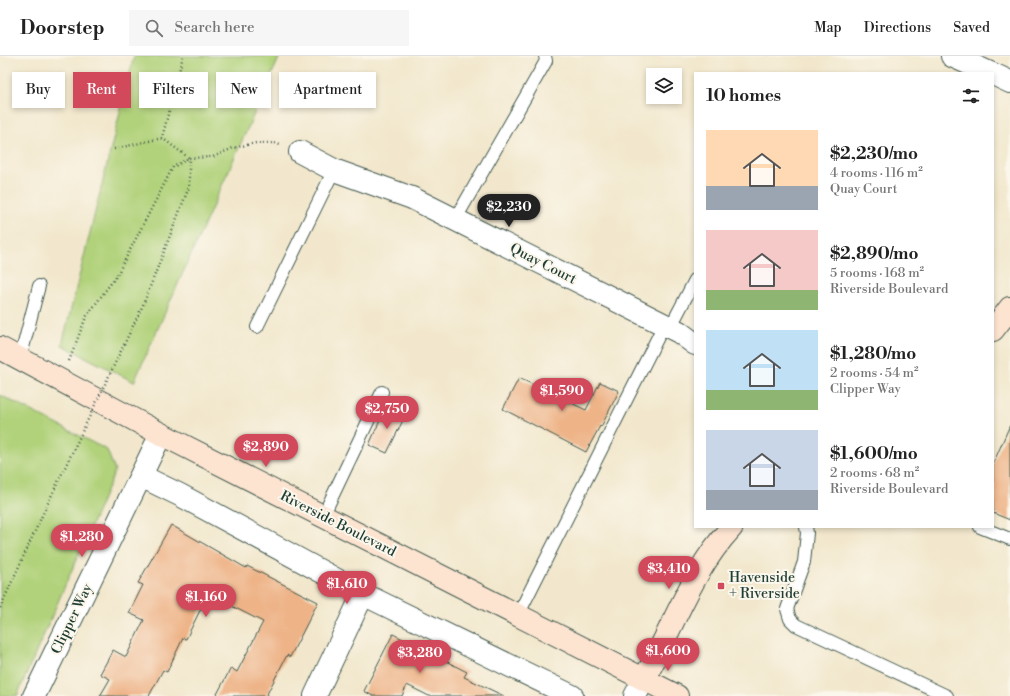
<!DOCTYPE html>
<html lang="en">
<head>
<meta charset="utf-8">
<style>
  :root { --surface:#fff; --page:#f6f6f6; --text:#222; --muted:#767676; --line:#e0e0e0; --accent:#d1495b }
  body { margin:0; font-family:"Libre Bodoni",serif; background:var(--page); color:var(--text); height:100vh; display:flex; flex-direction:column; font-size:15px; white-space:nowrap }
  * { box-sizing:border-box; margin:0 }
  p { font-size:13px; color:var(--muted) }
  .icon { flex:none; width:22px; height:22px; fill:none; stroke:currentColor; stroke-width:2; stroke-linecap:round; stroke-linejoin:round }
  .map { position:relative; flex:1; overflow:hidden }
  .side { position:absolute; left:694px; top:16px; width:300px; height:456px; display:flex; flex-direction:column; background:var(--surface); border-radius:0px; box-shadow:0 2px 6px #0003 }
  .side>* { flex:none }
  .guide { position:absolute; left:12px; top:16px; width:380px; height:36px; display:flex; gap:8px }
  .fabs { position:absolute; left:646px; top:12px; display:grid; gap:8px }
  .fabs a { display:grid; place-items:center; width:36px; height:36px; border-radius:0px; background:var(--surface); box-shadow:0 2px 6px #0003; font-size:20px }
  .price { position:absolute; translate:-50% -34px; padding:0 9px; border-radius:14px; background:var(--accent); color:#fff; font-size:13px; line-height:26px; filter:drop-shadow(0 1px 2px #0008) }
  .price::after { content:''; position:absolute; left:50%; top:24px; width:12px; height:9px; margin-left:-6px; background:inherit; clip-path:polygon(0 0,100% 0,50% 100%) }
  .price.current { background:#222; color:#fff }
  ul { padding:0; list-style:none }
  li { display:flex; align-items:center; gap:12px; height:100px; padding:0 12px }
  li span { display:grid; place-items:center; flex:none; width:112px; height:80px; border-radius:0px; color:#555 }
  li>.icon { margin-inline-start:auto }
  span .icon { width:48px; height:48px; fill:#fffc; stroke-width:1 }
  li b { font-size:17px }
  h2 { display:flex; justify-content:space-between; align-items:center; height:48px; padding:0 12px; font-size:17px }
  .chip { padding:0 14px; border-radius:0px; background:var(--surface); box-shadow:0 2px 6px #0003; font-size:14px; line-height:36px }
  .chip.current { background:var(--accent); color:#fff }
  header { display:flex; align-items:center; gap:24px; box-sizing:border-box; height:56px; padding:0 20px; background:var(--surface); border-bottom:1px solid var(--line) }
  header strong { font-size:19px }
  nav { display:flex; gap:22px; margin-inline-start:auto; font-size:14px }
  .search { width:280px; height:36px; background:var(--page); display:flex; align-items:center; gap:10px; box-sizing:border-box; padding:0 14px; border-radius:0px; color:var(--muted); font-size:15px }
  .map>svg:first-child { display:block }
</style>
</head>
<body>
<header>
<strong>Doorstep</strong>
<div class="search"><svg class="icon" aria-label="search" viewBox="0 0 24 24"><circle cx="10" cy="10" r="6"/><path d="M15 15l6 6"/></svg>Search here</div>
<nav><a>Map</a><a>Directions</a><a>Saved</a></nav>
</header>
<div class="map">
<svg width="1010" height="640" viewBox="0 0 1010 640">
  <rect width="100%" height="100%" fill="#fbf7ec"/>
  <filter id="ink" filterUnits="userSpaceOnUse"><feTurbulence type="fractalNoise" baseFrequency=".025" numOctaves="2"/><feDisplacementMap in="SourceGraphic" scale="8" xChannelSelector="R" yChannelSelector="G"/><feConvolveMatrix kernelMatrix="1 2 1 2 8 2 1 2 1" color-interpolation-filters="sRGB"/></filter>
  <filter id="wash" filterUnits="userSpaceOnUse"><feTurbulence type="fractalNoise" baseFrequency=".012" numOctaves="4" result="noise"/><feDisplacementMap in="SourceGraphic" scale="16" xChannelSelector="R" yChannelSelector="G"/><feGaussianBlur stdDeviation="0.9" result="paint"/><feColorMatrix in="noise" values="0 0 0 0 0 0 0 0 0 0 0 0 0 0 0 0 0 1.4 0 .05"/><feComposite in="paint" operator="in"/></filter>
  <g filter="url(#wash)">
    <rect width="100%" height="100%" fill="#f2e7cc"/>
    <path fill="#b1d27a" stroke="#688857" d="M134,0H280L134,326L62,289Z
      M0,339L107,394L115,415L17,640H0Z"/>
    <g id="blocks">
      <path fill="#eeb387" d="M519,322L586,354L600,326L619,335L601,371L600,370L586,396L503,353Z
        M386,351L405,360L387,397L369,389Z
        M1010,369V464L993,457V408Z
        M171,469L246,512L247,510L318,546L290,601L287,599L266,640H216L231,612L237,616L263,566L208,538L186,583L183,582L167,616L163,614L149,640H100L110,623L100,618L113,594L126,601L144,564L129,557L143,529L138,527Z
        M393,578L467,616L464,621L504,640H429L407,629L402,640H373L364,635Z"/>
    </g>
  </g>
  <g filter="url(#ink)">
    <use href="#blocks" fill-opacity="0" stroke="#3f564b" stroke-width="1"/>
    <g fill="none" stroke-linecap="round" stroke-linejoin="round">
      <g stroke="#3f564b" stroke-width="14">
        <path id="lane" d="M455,164L546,5L545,0
          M257,271L334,114
          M670,272L695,224
          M20,303L39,230
          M323,460L382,336
          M806,471L807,477L804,506L787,553L790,563L796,569L947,640
          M980,471L1010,483
          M518,559L664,269"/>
      </g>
      <g stroke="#3f564b" stroke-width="24">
        <path id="street" d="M952,0L990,17
          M993,18L1010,26
          M300,96L334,114L412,142L679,276L695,288
          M141,420L180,439L363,538L572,640
          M34,640L161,378
          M315,640L363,538
          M635,640L644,623"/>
      </g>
      <g stroke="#3f564b" stroke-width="24">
        <path id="secondary" d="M993,274L1010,252
          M0,292L161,378L677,640
          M644,623C673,572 691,515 732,471"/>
      </g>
      <path stroke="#3f564b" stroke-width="2.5" stroke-dasharray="1 3" stroke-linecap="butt" d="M114,93L162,82
        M143,249L189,131V102L213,101L233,92L256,87H274L280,89
        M69,305L86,261L117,219L173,111L189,102L162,82L183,0
        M0,552L46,451"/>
      <use href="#lane" stroke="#fff" stroke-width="12"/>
      <use href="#street" stroke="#fff" stroke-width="22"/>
      <use href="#secondary" stroke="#fde4d1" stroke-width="22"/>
      <path stroke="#3f564b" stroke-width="2.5" stroke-dasharray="1 3" stroke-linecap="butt" d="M46,451L143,249"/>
    </g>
  </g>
  <rect fill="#d1495b" stroke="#fbf7ec" stroke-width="1.5" x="717" y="526" width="8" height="8" rx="2"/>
  <g text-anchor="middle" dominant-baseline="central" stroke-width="4" stroke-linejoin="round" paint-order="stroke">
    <g font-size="14" fill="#1f3d34" stroke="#fbf7ec">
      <text transform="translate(543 208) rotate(27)">Quay Court</text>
      <text transform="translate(338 468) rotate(27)">Riverside Boulevard</text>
      <text transform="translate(72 563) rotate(-64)">Clipper Way</text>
    </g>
    <g font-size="14" fill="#1f3d34" stroke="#fbf7ec" text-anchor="start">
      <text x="729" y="522">Havenside<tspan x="729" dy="16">+ Riverside</tspan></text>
    </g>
  </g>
</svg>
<div class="fabs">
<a><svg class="icon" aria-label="layers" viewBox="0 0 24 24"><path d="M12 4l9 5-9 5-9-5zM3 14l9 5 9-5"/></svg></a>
</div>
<b class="price current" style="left:509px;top:172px">$2,230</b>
<b class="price" style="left:562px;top:356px">$1,590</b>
<b class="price" style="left:387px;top:374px">$2,750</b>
<b class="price" style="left:266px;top:412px">$2,890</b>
<b class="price" style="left:82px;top:502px">$1,280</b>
<b class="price" style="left:669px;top:534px">$3,410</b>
<b class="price" style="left:347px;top:549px">$1,610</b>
<b class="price" style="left:206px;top:562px">$1,160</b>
<b class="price" style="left:668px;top:616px">$1,600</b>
<b class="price" style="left:420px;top:618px">$3,280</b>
<div class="guide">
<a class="chip">Buy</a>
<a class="chip current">Rent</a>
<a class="chip">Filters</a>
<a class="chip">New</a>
<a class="chip">Apartment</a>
</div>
<section class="side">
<h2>10 homes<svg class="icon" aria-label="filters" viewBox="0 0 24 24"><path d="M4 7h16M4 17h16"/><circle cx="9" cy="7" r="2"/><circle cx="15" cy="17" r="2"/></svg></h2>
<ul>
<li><span style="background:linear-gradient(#ffd9b3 70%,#9aa5b1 0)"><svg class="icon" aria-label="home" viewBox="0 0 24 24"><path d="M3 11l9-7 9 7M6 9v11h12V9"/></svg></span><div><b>$2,230/mo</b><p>4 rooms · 116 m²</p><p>Quay Court</p></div></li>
<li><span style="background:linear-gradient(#f6c9c9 75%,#8fb573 0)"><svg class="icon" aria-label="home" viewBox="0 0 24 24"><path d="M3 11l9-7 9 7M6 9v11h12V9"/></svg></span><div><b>$2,890/mo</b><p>5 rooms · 168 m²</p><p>Riverside Boulevard</p></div></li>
<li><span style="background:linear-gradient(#bfe0f5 75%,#8fb573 0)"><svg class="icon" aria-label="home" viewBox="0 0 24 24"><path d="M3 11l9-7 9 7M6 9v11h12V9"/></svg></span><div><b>$1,280/mo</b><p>2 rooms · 54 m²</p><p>Clipper Way</p></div></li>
<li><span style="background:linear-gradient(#c9d6e8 75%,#9aa5b1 0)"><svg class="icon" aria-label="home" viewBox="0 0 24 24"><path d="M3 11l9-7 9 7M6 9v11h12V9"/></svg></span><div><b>$1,600/mo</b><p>2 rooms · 68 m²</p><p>Riverside Boulevard</p></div></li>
</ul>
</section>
</div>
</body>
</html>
